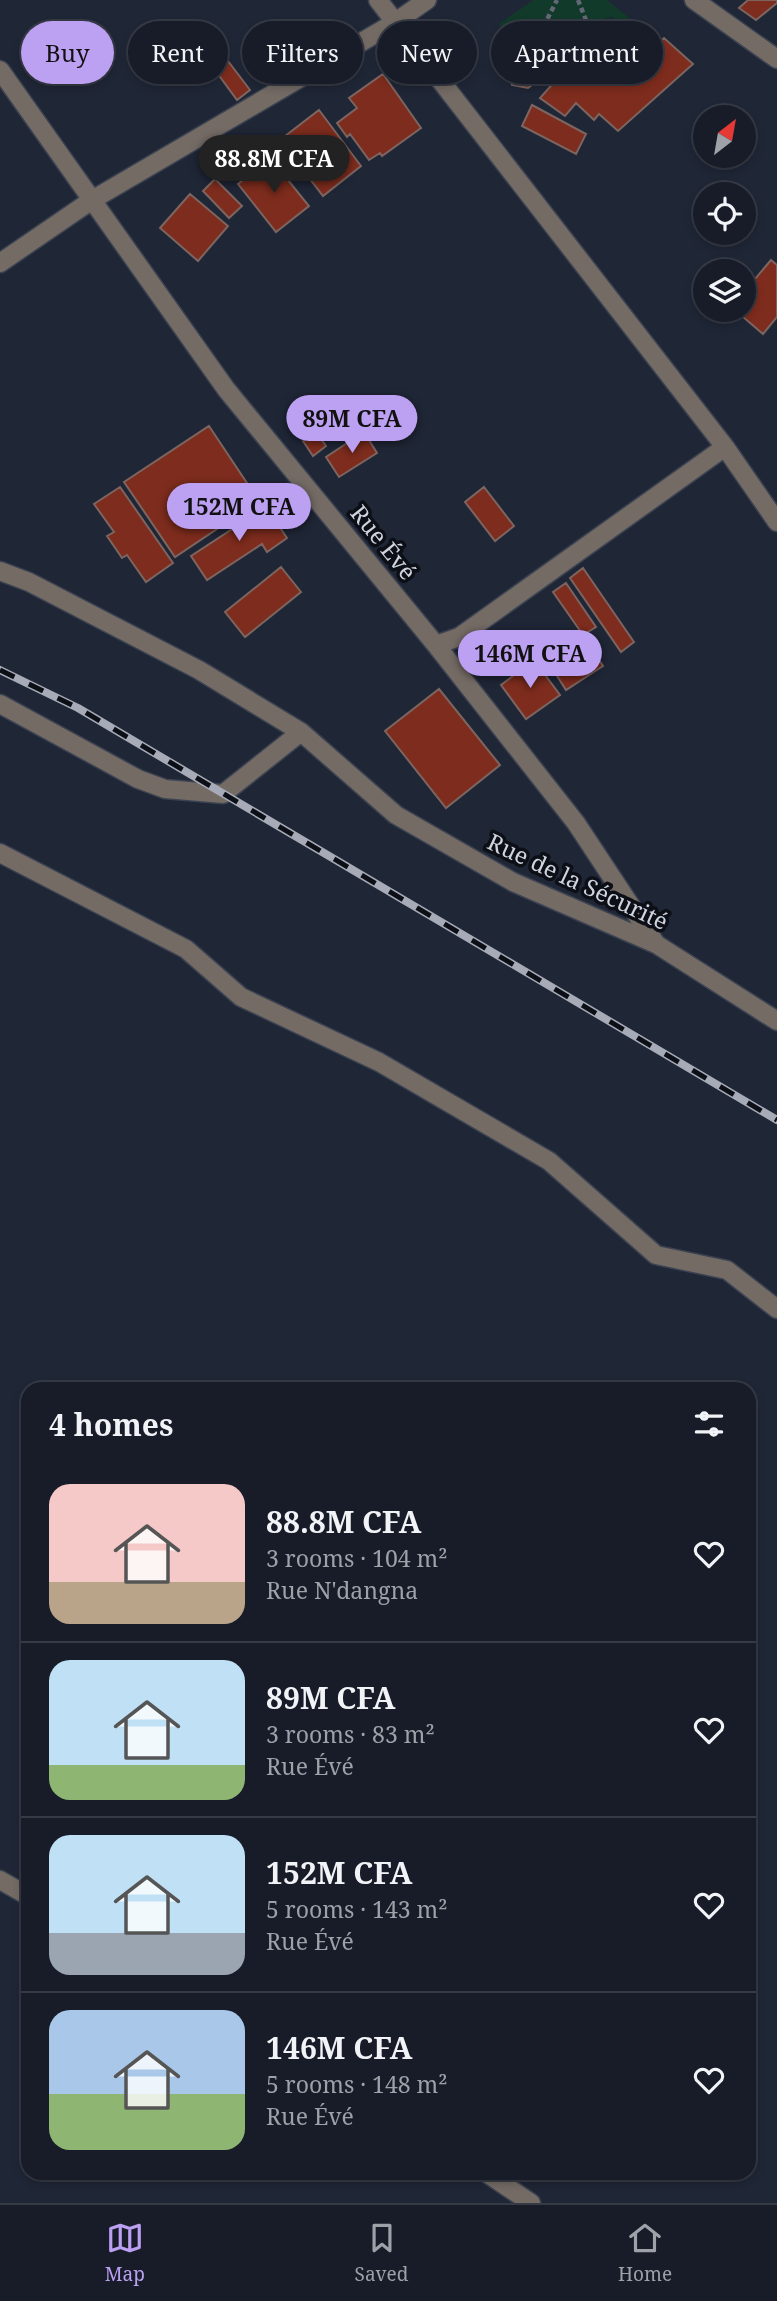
<!DOCTYPE html>
<html lang="en">
<head>
<meta charset="utf-8">
<style>
  :root { --surface:#171c28; --page:#242934; --text:#f1f3f6; --muted:#9ea1a8; --line:#363a45; --accent:#bca0f2 }
  body { margin:0; font-family:"Noto Serif",serif; background:var(--page); color:var(--text); height:100vh; display:flex; flex-direction:column; font-size:26px; white-space:nowrap }
  * { box-sizing:border-box; margin:0 }
  p { font-size:23px; color:var(--muted) }
  .icon { flex:none; width:38px; height:38px; fill:none; stroke:currentColor; stroke-width:2; stroke-linecap:round; stroke-linejoin:round }
  .map { position:relative; flex:1; overflow:hidden }
  .side { position:absolute; left:21px; top:1382px; width:735px; height:798px; display:flex; flex-direction:column; background:var(--surface); border-radius:21px; box-shadow:0 4px 10px #0003,0 0 0 2px var(--line) }
  .side>* { flex:none }
  .top-card { position:absolute; left:21px; top:21px; width:735px; height:63px; display:flex; gap:14px }
  .needle { width:46px; rotate:31deg }
  .fabs { position:absolute; left:693px; top:105px; display:grid; gap:14px }
  .fabs a { display:grid; place-items:center; width:63px; height:63px; border-radius:50%; background:var(--surface); box-shadow:0 4px 10px #0003,0 0 0 2px var(--line); font-size:35px }
  .price { position:absolute; translate:-50% -60px; padding:0 16px; border-radius:24px; background:var(--accent); color:#111; font-size:23px; line-height:46px; filter:drop-shadow(0 2px 4px #0008) }
  .price::after { content:''; position:absolute; left:50%; top:42px; width:21px; height:16px; margin-left:-10px; background:inherit; clip-path:polygon(0 0,100% 0,50% 100%) }
  .price.selected { background:#222; color:#fff }
  ul { padding:0; list-style:none }
  li { display:flex; align-items:center; gap:21px; height:175px; padding:0 28px }
  li+li { border-top:2px solid var(--line) }
  li span { display:grid; place-items:center; flex:none; width:196px; height:140px; border-radius:21px; color:#555 }
  li>.icon { margin-inline-start:auto }
  span .icon { width:84px; height:84px; fill:#fffc; stroke-width:1 }
  li b { font-size:30px }
  h2 { display:flex; justify-content:space-between; align-items:center; height:84px; padding:0 28px; font-size:30px }
  .pill { padding:0 24px; border-radius:32px; background:var(--surface); box-shadow:0 4px 10px #0003,0 0 0 2px var(--line); font-size:24px; line-height:63px }
  .pill.selected { background:var(--accent); color:#111 }
  .tabs { display:flex; justify-content:space-around; align-items:center; height:98px; border-top:2px solid var(--line); background:var(--surface); font-size:19px; color:var(--muted) }
  .tabs a { display:grid; justify-items:center; gap:4px }
  .tabs .selected { color:var(--accent) }
  .map>svg:first-child { display:block }
</style>
</head>
<body>
<div class="map">
<svg width="777" height="2203" viewBox="0 0 777 2203">
  <rect width="100%" height="100%" fill="#1f2636"/>
  <path fill="#123a2a" d="M533,0H607L657,40L649,48L612,17L585,23L567,45L575,52L548,83C545,67 545,53 529,46L514,50L499,24Z"/>
  <path fill="#7e2c1d" stroke="#7c6560" stroke-width="2" d="M748,0H777V3L756,20L739,8Z
    M611,20L649,51L664,38L693,64L618,131L599,114L594,120L576,103L565,116L540,98L581,52L571,44L588,23Z
    M531,52L542,62L541,78L528,88L512,85L508,68L515,54Z
    M228,61L250,90L237,100L215,70Z
    M383,74L421,128L382,156L380,153L369,160L350,134L347,137L337,123L357,108L349,98Z
    M532,105L586,134L576,154L522,126Z
    M319,110L361,166L323,196L280,140Z
    M271,159L309,206L276,232L238,184Z
    M215,179L242,206L229,218L203,191Z
    M190,194L228,226L198,261L160,228Z
    M771,260L777,265V317L763,334L735,310H744V292Z
    M209,426L259,501L175,557L124,482Z
    M316,432L326,446L313,456L303,441Z
    M364,432L377,453L339,477L326,457Z
    M120,487L173,563L146,582L127,555L122,558L107,536L114,532L94,504Z
    M484,487L514,526L495,541L465,502Z
    M266,507L287,538L267,552L262,544L207,580L191,556Z
    M281,567L301,592L245,637L225,612Z
    M583,568L634,642L621,652L570,578Z
    M566,583L596,627L583,635L553,592Z
    M589,645L603,666L566,690L552,668Z
    M534,660L560,695L526,719L501,685Z
    M439,689L500,765L446,808L385,731Z"/>
  <g fill="none" stroke-linecap="round" stroke-linejoin="round">
    <g stroke="#3b4251" stroke-width="21">
      <path id="minor" d="M378,0L725,447L777,522
        M694,0L777,59
        M0,70L226,389L436,645L576,823L656,944
        M0,263L92,200L394,23L427,0
        M0,571L29,582L199,670L301,732L396,815L513,882L656,944L777,1021
        M436,645L459,637L725,447
        M0,704L138,779L165,789L223,794L301,732
        M0,853L186,949L241,997L379,1062L549,1161L656,1255L727,1270L777,1309
        M0,1880L28,1896
        M488,2174L531,2203"/>
    </g>
    <path stroke="#626876" stroke-width="4.5" stroke-dasharray="5 3.5" stroke-linecap="butt" d="M578,0L586,20
      M532,49L557,0
      M533,49L564,45"/>
    <use href="#minor" stroke="#746b65" stroke-width="18"/>
    <g stroke="#a6abb7" stroke-width="8">
      <path id="rail" d="M0,670L78,708L777,1120"/>
    </g>
    <use href="#rail" stroke="#0c0f16" stroke-width="5" stroke-dasharray="16" stroke-linecap="butt"/>
  </g>
  <g text-anchor="middle" dominant-baseline="central" stroke-width="7" stroke-linejoin="round" paint-order="stroke">
    <g font-size="23" fill="#cfd4df" stroke="#0c0f16">
      <text transform="translate(384 542) rotate(51)">Rue Évé</text>
      <text transform="translate(578 881) rotate(25)">Rue de la Sécurité</text>
    </g>
  </g>
</svg>
<div class="fabs">
<a><svg class="needle" viewBox="-14 -14 28 28"><path d="M0-13l5 13h-10z" fill="#e53935"/><path d="M0 13l5-13h-10z" fill="#9ea1a8"/></svg></a>
<a><svg class="icon" aria-label="locate" viewBox="0 0 24 24"><circle cx="12" cy="12" r="6"/><path d="M12 2v4M12 18v4M2 12h4M18 12h4"/></svg></a>
<a><svg class="icon" aria-label="layers" viewBox="0 0 24 24"><path d="M12 4l9 5-9 5-9-5zM3 14l9 5 9-5"/></svg></a>
</div>
<b class="price selected" style="left:274px;top:195px">88.8M CFA</b>
<b class="price" style="left:352px;top:455px">89M CFA</b>
<b class="price" style="left:239px;top:543px">152M CFA</b>
<b class="price" style="left:530px;top:690px">146M CFA</b>
<div class="top-card">
<a class="pill selected">Buy</a>
<a class="pill">Rent</a>
<a class="pill">Filters</a>
<a class="pill">New</a>
<a class="pill">Apartment</a>
</div>
<section class="side">
<h2>4 homes<svg class="icon" aria-label="filters" viewBox="0 0 24 24"><path d="M4 7h16M4 17h16"/><circle cx="9" cy="7" r="2"/><circle cx="15" cy="17" r="2"/></svg></h2>
<ul>
<li><span style="background:linear-gradient(#f6c9c9 70%,#b9a48a 0)"><svg class="icon" aria-label="home" viewBox="0 0 24 24"><path d="M3 11l9-7 9 7M6 9v11h12V9"/></svg></span><div><b>88.8M CFA</b><p>3 rooms · 104 m²</p><p>Rue N'dangna</p></div><svg class="icon" aria-label="heart" viewBox="0 0 24 24"><path d="M12 20l-8-8c-3-5 5-10 8-4 3-6 11-1 8 4z"/></svg></li>
<li><span style="background:linear-gradient(#bfe0f5 75%,#8fb573 0)"><svg class="icon" aria-label="home" viewBox="0 0 24 24"><path d="M3 11l9-7 9 7M6 9v11h12V9"/></svg></span><div><b>89M CFA</b><p>3 rooms · 83 m²</p><p>Rue Évé</p></div><svg class="icon" aria-label="heart" viewBox="0 0 24 24"><path d="M12 20l-8-8c-3-5 5-10 8-4 3-6 11-1 8 4z"/></svg></li>
<li><span style="background:linear-gradient(#bfe0f5 70%,#9aa5b1 0)"><svg class="icon" aria-label="home" viewBox="0 0 24 24"><path d="M3 11l9-7 9 7M6 9v11h12V9"/></svg></span><div><b>152M CFA</b><p>5 rooms · 143 m²</p><p>Rue Évé</p></div><svg class="icon" aria-label="heart" viewBox="0 0 24 24"><path d="M12 20l-8-8c-3-5 5-10 8-4 3-6 11-1 8 4z"/></svg></li>
<li><span style="background:linear-gradient(#a9c7e8 60%,#8fb573 0)"><svg class="icon" aria-label="home" viewBox="0 0 24 24"><path d="M3 11l9-7 9 7M6 9v11h12V9"/></svg></span><div><b>146M CFA</b><p>5 rooms · 148 m²</p><p>Rue Évé</p></div><svg class="icon" aria-label="heart" viewBox="0 0 24 24"><path d="M12 20l-8-8c-3-5 5-10 8-4 3-6 11-1 8 4z"/></svg></li>
</ul>
</section>
</div>
<nav class="tabs">
<a class="selected"><svg class="icon" aria-label="map" viewBox="0 0 24 24"><path d="M3 6l6-2 6 2 6-2v14l-6 2-6-2-6 2zM9 4v14M15 6v14"/></svg>Map</a>
<a><svg class="icon" aria-label="saved" viewBox="0 0 24 24"><path d="M7 4h10v16l-5-4-5 4z"/></svg>Saved</a>
<a><svg class="icon" aria-label="home" viewBox="0 0 24 24"><path d="M3 11l9-7 9 7M6 9v11h12V9"/></svg>Home</a>
</nav>
</body>
</html>
